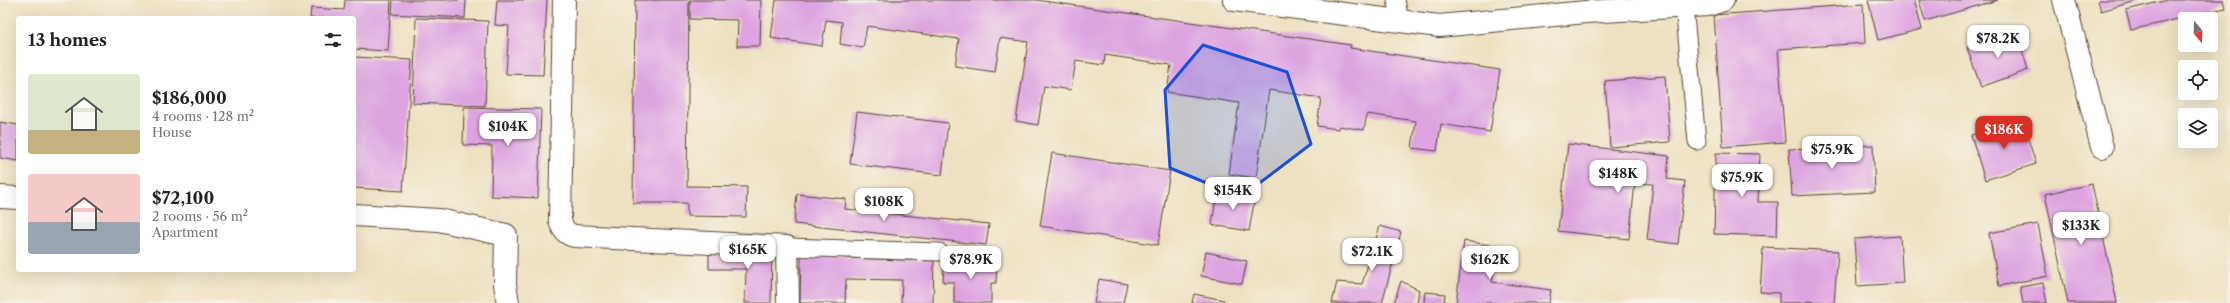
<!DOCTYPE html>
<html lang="en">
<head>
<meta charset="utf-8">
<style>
  :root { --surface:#fff; --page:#f2f2f2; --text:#202124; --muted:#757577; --accent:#d93025 }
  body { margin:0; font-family:"Libre Caslon Text",serif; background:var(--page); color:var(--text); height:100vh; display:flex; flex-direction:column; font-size:15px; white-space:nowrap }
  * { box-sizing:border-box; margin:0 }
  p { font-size:13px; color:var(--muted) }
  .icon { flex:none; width:22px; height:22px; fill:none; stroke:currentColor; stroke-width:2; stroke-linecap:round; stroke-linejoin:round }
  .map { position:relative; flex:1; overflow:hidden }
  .drawer { position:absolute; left:16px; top:16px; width:340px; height:256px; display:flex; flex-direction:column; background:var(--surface); border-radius:4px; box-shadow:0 4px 16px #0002 }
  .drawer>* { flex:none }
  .needle { width:26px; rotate:161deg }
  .fabs { position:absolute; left:2178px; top:12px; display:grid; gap:8px }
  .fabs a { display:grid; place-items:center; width:40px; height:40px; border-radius:4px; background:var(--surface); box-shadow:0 4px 16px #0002; font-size:20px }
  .price { position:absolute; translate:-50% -34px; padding:0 9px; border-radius:8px; background:#fff; color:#222; font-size:13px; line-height:26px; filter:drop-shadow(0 1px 2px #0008) }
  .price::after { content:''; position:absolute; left:50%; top:24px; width:12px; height:9px; margin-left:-6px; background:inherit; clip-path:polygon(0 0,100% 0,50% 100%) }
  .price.selected { background:var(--accent); color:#fff }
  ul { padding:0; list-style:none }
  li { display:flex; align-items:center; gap:12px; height:100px; padding:0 12px }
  li span { display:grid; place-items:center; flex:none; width:112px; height:80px; border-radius:4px; color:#555 }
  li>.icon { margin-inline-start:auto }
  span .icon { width:48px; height:48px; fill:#fffc; stroke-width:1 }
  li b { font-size:17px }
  h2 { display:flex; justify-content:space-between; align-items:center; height:48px; padding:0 12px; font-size:17px }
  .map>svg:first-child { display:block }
</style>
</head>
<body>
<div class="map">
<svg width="2230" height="303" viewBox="0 0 2230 303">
  <rect width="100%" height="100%" fill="#f7f3e8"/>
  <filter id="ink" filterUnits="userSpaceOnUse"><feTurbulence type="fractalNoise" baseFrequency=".025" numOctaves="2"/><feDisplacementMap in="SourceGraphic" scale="8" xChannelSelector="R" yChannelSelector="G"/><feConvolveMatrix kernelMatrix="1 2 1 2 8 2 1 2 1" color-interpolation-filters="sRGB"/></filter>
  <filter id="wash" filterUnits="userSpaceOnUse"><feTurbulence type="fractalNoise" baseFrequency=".012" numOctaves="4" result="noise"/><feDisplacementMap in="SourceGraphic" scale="16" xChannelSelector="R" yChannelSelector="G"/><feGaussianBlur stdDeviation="0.9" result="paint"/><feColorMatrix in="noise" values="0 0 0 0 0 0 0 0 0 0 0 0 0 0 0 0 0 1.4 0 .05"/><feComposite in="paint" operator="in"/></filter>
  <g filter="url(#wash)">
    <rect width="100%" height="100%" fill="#eee1c1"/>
    <g id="blocks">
      <path fill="#dea4e1" d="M345,0H391L388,51L354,49V18H310L311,8L344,10Z
        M393,0H466L465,18L392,14Z
        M497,0H547L543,75L506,74L509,26L495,25Z
        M635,0H689L687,186L747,187L746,217L687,216V203H633Z
        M690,0H761L760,46H737L738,20L690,19Z
        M776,0H1036L1351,45L1350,48L1500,70L1490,132L1441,124L1437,151L1412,148L1416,121L1367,114L1364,130L1339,126L1338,129L1317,126L1321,98L1269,90L1256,178L1229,174L1239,103L1167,92L1171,65L1105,55L1104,65L1076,61L1071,90L1044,86L1038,125L1016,121L1028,42L1000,38L995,72L955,66L959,39L867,26L863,48L840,44L842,22L826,20L822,46L771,38Z
        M1868,0H1914L1922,29L1878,40Z
        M1919,0H1998L1925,21Z
        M2098,0H2140L2101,11Z
        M2168,0H2223L2225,8L2131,30L2126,10Z
        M1863,4L1865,43L1778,49L1785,142L1723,147L1714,15Z
        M416,18L488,21L485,106L413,103Z
        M2016,30L2028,70L1981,87L1967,48Z
        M354,57L412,60L403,191L354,188Z
        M1665,76L1670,142L1610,147L1605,81Z
        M464,107L541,109L538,198L491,196L492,146L463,145Z
        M857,112L948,123L942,175L850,164Z
        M2022,119L2036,164L1985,180L1971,135Z
        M0,122L18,125V161L0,158Z
        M1568,144L1669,156L1667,179L1685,181L1678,244L1647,240L1653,184L1635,183L1629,239L1558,231Z
        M1873,145L1875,192L1792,196L1789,149Z
        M1052,153L1170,171L1158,245L1040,226Z
        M1716,153L1760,154L1758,202H1778L1777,236L1714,234Z
        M2092,184L2117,303H2068L2045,194Z
        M1217,191L1255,197L1249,231L1212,225Z
        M797,194L846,199L845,209L989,224L986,245L794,224Z
        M2038,224L2048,276L1999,286L1989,233Z
        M1380,226L1401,232L1382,303H1332L1337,282L1362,284Z
        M1900,236L1903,283L1857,286L1854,239Z
        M1464,241L1497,246L1492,282L1551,290L1549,303H1456Z
        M1763,247L1838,251L1834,303L1807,301V303H1779V293L1760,292Z
        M709,248L772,250L771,303H745L746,269H709Z
        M1206,252L1247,261L1242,284L1201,276Z
        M801,254L846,255V258L934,261L933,303H901L902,280L846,279L845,303H800Z
        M944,261L997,262L996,283H991V303H954V282H943Z
        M1099,279L1127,284L1123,303H1094Z
        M1401,281L1419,290L1417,303H1394Z
        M2043,283L2047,303H2023L2020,287Z
        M1425,292L1445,294L1444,303H1424Z
        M1194,294L1224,300L1223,303H1192Z"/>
    </g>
  </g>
  <g filter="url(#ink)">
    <use href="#blocks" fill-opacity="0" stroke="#564536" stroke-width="1"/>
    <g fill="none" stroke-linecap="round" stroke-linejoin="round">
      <g stroke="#564536" stroke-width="19">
        <path id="lane" d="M1396,0L1400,21
          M1684,6L1697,141
          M787,247L939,252"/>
      </g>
      <g stroke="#564536" stroke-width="24">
        <path id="street" d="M564,0L560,221C563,230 566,234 575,236L787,247L788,303
          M1234,0L1439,26L1586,12L1708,5L1723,0
          M2064,0L2102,147
          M0,197L18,198
          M354,215L439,220L506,235L505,284L508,303"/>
      </g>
      <use href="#lane" stroke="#fff" stroke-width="17"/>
      <use href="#street" stroke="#fff" stroke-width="22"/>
    </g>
  </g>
  <path fill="#1d4ed8" fill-opacity="0.2" stroke="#1d4ed8" stroke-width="3" stroke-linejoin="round" d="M1203,45L1287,72L1311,144L1241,197L1170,168L1165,90Z"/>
</svg>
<div class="fabs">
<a><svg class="needle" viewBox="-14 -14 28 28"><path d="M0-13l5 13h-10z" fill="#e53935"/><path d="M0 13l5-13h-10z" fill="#757577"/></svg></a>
<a><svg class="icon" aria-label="locate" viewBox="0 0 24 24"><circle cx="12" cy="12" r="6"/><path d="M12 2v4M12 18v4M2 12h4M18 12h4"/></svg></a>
<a><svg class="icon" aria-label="layers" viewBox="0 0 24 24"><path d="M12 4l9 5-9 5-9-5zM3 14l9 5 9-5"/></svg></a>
</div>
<b class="price" style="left:1998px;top:59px">$78.2K</b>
<b class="price" style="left:508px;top:147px">$104K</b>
<b class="price selected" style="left:2004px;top:150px">$186K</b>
<b class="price" style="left:1832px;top:170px">$75.9K</b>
<b class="price" style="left:1618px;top:194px">$148K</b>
<b class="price" style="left:1742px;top:198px">$75.9K</b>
<b class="price" style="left:1233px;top:211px">$154K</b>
<b class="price" style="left:884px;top:222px">$108K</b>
<b class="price" style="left:2081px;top:246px">$133K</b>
<b class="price" style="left:748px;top:270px">$165K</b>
<b class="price" style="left:1372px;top:272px">$72.1K</b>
<b class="price" style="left:971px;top:280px">$78.9K</b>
<b class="price" style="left:1490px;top:280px">$162K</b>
<section class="drawer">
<h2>13 homes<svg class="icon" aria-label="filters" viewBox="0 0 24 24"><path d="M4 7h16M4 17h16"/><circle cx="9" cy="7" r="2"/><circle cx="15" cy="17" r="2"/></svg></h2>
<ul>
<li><span style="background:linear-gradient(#dfe7d0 70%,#c2b280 0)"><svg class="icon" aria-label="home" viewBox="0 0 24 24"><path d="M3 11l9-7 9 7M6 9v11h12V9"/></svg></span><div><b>$186,000</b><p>4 rooms · 128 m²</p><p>House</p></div></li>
<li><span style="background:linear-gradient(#f6c9c9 60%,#9aa5b1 0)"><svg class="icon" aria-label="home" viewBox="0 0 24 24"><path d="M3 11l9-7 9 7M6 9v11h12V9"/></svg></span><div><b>$72,100</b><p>2 rooms · 56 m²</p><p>Apartment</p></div></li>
</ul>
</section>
</div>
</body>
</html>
